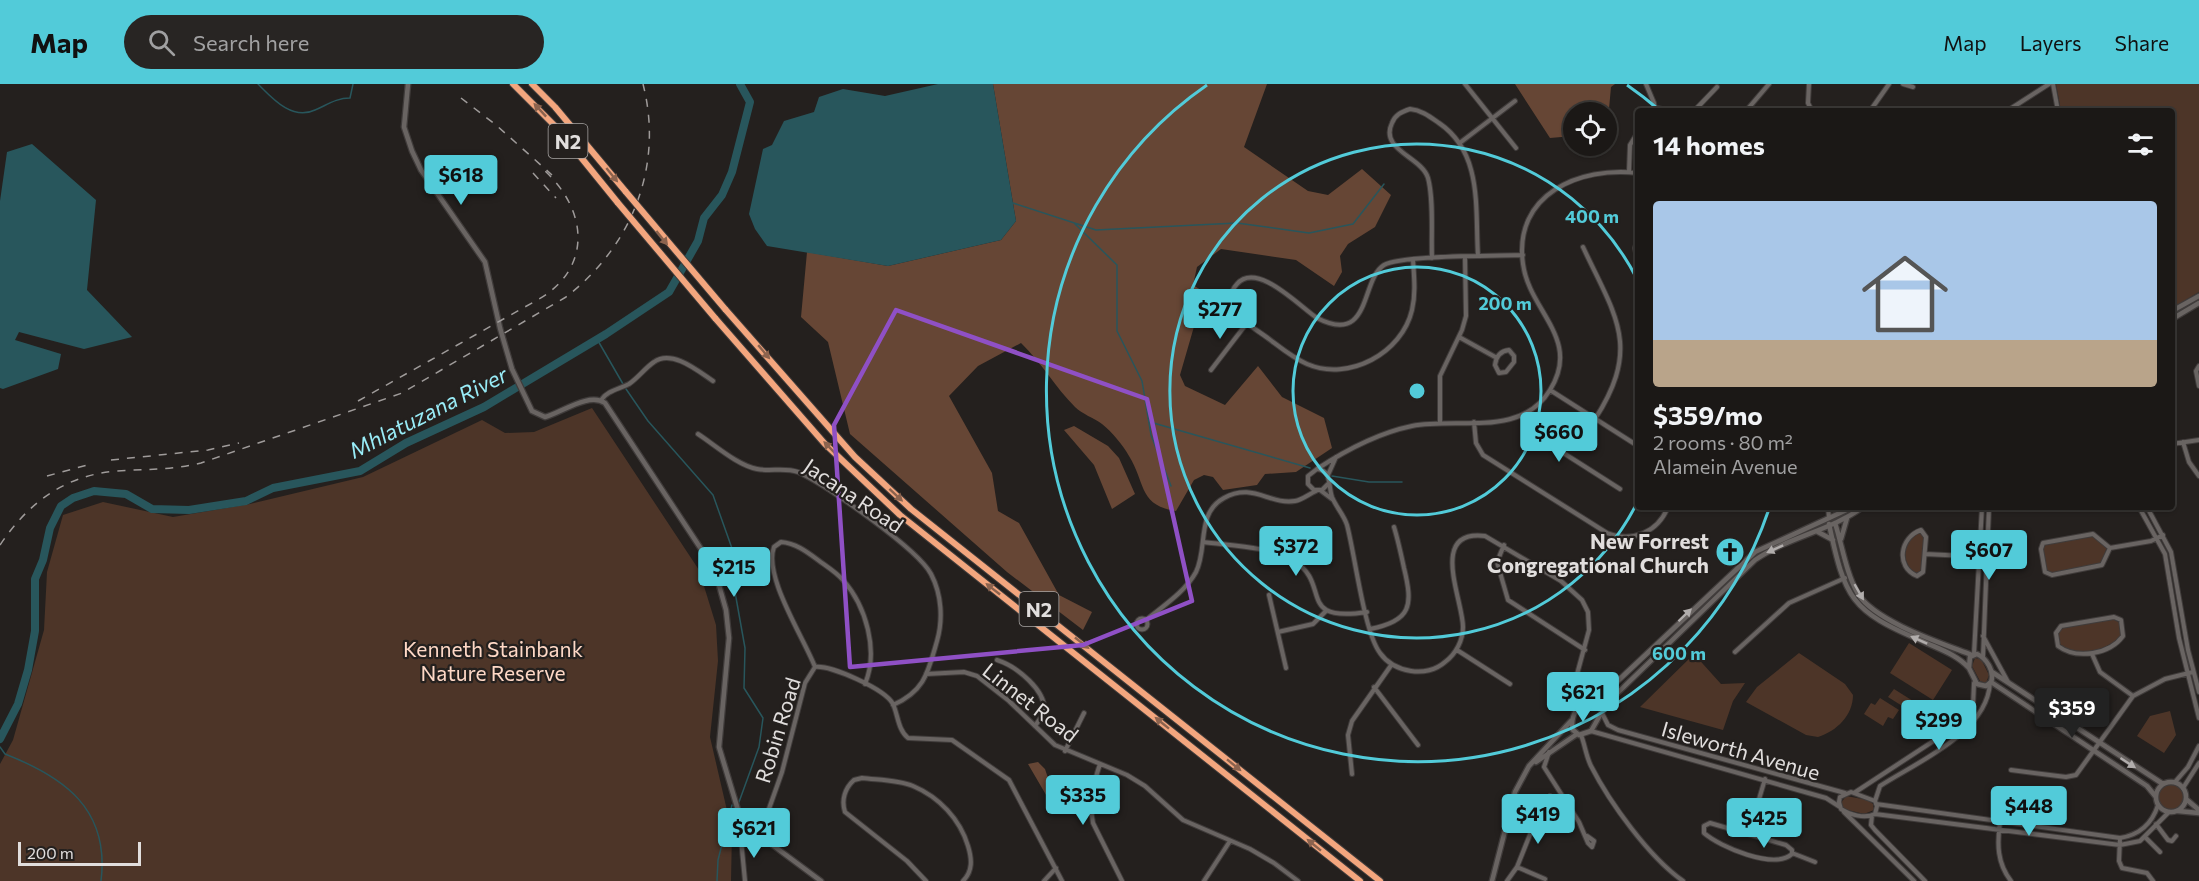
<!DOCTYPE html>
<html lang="en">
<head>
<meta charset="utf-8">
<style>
  :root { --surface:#1b1816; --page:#282523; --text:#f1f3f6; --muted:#a0a0a1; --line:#393735; --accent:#52cbd9 }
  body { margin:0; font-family:Commissioner,sans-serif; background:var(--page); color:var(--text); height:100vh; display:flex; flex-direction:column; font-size:22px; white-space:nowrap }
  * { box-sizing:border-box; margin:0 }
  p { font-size:20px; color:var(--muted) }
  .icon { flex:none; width:33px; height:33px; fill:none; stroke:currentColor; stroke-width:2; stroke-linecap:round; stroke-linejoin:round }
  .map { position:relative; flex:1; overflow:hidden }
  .sheet { position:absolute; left:1635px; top:24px; width:540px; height:402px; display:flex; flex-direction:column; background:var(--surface); border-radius:6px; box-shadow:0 2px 4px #0004,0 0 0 2px var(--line) }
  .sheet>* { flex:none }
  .controls { position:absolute; left:1563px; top:18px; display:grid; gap:12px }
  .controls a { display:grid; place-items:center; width:54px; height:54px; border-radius:50%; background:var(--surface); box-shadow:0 2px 4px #0004,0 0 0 2px var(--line); font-size:30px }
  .scale { position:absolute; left:18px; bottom:15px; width:123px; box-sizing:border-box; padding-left:6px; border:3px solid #e1dedd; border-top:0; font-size:16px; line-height:21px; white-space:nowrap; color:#e1dedd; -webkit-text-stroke:4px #24201e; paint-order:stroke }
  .price { position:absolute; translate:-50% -51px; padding:0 14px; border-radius:6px; background:var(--accent); color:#111; font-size:20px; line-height:39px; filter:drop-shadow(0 2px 3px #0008) }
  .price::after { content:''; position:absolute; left:50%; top:36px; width:18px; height:14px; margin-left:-9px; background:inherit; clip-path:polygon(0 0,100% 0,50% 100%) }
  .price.on { background:#222; color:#fff }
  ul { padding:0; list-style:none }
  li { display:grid; align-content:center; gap:12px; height:318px; padding:0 18px }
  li+li { border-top:2px solid var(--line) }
  li span { display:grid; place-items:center; height:186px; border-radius:6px; color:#555 }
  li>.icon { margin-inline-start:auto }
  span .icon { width:108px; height:108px; fill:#fffc; stroke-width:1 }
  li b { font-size:26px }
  h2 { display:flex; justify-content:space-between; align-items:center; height:72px; padding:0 18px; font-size:26px }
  header { display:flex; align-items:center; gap:36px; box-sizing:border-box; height:84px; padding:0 30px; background:var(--accent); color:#111 }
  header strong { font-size:28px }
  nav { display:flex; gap:33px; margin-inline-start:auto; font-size:21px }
  .search { width:420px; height:54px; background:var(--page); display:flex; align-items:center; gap:15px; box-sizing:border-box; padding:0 21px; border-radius:33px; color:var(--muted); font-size:22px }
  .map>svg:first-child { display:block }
</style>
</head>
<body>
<header>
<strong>Map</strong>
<div class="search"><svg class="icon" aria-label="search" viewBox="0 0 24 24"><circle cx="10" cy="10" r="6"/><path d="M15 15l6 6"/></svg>Search here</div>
<nav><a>Map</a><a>Layers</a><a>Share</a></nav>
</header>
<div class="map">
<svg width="2199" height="797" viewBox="0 0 2199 797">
  <rect width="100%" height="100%" fill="#24201e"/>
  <path fill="#4d3528" d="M2056,0H2199V208L2172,224V27H2061Z
    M592,324L699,486L716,541L718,577L710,653L732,748L731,797H0V680L13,656L44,546L47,488L63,431L103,418L173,433L250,420L363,393L482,336L505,349L534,348Z
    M1920,448L1925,453L1922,487L1915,490C1901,477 1901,457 1920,448Z
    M2093,452L2107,463L2101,480L2052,489L2045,485L2042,465L2046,460Z
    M2113,535L2120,539L2121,553C2105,566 2077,576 2060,560L2058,548L2064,543Z
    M1909,559L1952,586L1933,616L1890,589Z
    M1799,569L1845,600L1853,611C1853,631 1837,647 1818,653L1806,651L1746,618L1757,603Z
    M1694,570L1721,600L1745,599L1733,617L1723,646L1640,623Z
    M1975,574L1981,575L1989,591L1986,599L1980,597L1972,582Z
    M1894,605L1913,617L1907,625L1888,613Z
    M1880,614L1899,626L1893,635L1888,633L1883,642L1864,630L1871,619L1875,621Z
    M2170,627L2176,651L2164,669L2137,652L2150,632Z
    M2158 713a13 13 0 1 1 26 0a13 13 0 1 1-26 0Z
    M1846,712L1868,716L1873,720L1874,726L1864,730L1844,725L1841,719Z"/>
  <path fill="#664635" d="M993,0H1267L1244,63L1308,107L1328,111L1362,85L1391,111L1375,143L1348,160L1340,172L1342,188L1334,202L1296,176L1221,165L1197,183L1193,201L1204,208L1180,291L1185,302L1225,321L1258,282L1282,313L1324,334L1332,364L1296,388L1265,390L1257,401L1223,406L1213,393L1204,391L1194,396L1176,427C1138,421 1146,399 1129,372C1123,361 1112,348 1102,340C1094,334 1082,330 1075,323C1055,303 1042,279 1021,259L978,282L949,312L992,389L998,427L1019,439L1059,511L1092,528L1083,546L1007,488L850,350L828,258L801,233L807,168L888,182L1001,156L1016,137Z
    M1515,0H1615L1611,3L1607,47L1606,28H1574L1573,52L1550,54Z
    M1074,342L1108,362L1119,374L1135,410L1112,425L1094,381L1064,346Z
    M1038,678L1045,685L1054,712L1049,716L1028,680Z"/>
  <path fill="#28565c" d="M938,0H993L1016,137L1001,156L888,182L767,162L755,145L749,130L763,65L772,61L784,37L814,28L819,13L843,5L885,12Z
    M32,60L96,116L87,206L132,253L84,265L19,248L15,256L61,270L58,285L3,305L0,304V117L7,68Z"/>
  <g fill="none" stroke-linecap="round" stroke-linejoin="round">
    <path stroke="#28565c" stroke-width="1.5" d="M258,0C272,14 292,37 315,26C327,21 336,14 350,14L353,0
      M1013,119L1096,146L1237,139L1309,149L1353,140L1384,100
      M1075,140L1117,181V247L1142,297L1151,351L1171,402
      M597,255L623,300
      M626,305L648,337L713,411L734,470L735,508L745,564L744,604L763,634L759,663L739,718
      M1150,338L1310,384
      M1332,392L1369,398H1402
      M0,663L5,670C64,693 110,725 101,797
      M717,797L718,776L732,721"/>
    <path stroke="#28565c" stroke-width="8" d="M0,655L18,620L28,586L35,547V495L43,476L50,444L61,422L73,414L94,407L126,410L152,425L189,426L246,417L273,404L360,387L406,359L484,323L606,250L669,208L698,157L704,134L722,111L732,88L750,18L740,0"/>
    <g stroke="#403c3b" stroke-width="6">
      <path id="minor" d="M1465,0L1516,64
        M1646,0L1654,19L1655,27
        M1809,0L1808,19L1812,27
        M1903,0L1913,3
        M2053,0L2058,27
        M1656,24L1674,27
        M1694,27L1717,3
        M1746,27L1769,0
        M1870,27L1889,0
        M2007,27L2049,0
        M1461,58L1515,17
        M1629,88L1630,61L1638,48
        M1638,154L1635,164L1638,179
        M1583,163C1615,232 1642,262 1595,335
        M1432,174C1431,151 1434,116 1428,94C1422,73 1379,66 1392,39C1395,31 1401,28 1410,25C1421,26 1429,32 1439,39C1483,69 1475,124 1478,172
        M1413,176C1414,192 1416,209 1412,226C1402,269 1349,298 1307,280C1293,274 1281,264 1269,255C1256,245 1238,236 1231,222C1230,214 1231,206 1237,200C1257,177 1299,222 1317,234C1372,262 1360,196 1384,181C1400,171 1498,172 1523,171
        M1459,253L1497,274
        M1509,266L1514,272V278L1506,288L1499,289L1495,281C1496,273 1500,267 1509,266Z
        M2199,282L2196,287L2199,302
        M1211,286L1247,239
        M1550,306L1638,362
        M601,316C607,307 619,305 629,300C638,294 645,284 654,278C672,265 698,287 713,297
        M1522,332L1532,349L1620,405
        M1474,338L1476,359L1483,371L1607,449C1633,459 1658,448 1668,423
        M1440,339V292L1462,246L1466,232L1465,173
        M698,350C715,361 737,381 757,385C770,388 784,383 798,388C826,401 918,465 931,490C942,511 943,536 937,557C928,588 925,607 893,621
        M2183,358L2189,378L2199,392
        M2172,360L2199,356
        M1317,385C1346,366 1378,349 1412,342C1458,333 1521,354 1550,306C1582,255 1529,227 1523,180C1513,110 1580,82 1638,89
        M1328,391L1336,373
        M1328,400L1322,406H1314L1308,400V392L1317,385C1332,386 1328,402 1332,413C1336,423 1344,431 1347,441C1355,471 1364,548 1380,569C1387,579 1399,585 1411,587C1423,589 1436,586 1445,578C1456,570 1463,556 1463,543C1463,516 1428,445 1485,452L1561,497L1582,516L1588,528L1589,546L1576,594L1578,624
        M1320,406L1332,415
        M1828,423L1829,434
        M2139,423L2165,470L2179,554L2199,634
        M2147,423L2171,468L2188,566L2199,608
        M1921,446L1926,453L1923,488L1917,492C1895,483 1900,453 1921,446Z
        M2093,450L2110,464L2102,481L2052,491L2045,488L2041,465L2043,459Z
        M1203,458C1233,462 1267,462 1294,477C1332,500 1295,539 1367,528
        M1504,461L1497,478L1508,516L1585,566
        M2110,464L2151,457L2163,451
        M1925,470L1986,473
        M1269,511L1286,584
        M2114,533L2121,536L2123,552C2110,570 2077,576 2058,562L2056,549L2061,542Z
        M1136.5 540a5.5 5.5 0 1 1 11 0a5.5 5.5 0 1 1-11 0Z
        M1146,536C1163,522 1185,508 1196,488C1208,464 1196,429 1224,414C1253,398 1269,421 1295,417C1302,416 1309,410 1316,407
        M1370,545C1412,537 1413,521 1404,484C1401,470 1398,456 1394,443
        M1278,548L1313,540L1326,527
        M1983,552L2008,598
        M1457,566L1510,600
        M1735,568L1789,519L1845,494
        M1974,570L1982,423
        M2092,570L2100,588L2133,612
        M1983,573L1989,423
        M997,576C1016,582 1048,607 1044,629L1035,642
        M815,583C804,554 763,492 774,463L781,458C795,459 806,467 818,476C826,482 836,488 843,496C866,522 879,567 865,600
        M926,590L964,588L977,592L1009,617L1055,661L1127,691L1145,702L1183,736L1250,765L1274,779L1298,797
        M1578,596L1589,612
        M1374,603L1418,661
        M1602,629L1608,641L1618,646L1845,709
        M1591,647L1826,714L1840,723
        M1581,651C1585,661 1586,672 1591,682C1610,719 1649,773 1683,797
        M1065,667L1084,629
        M1549,668L1544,683L1579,738L1588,759L1592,763L1594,757L1587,752
        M1100,680C1093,701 1089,718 1093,739L1122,797
        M2011,686L2066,693L2076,691L2133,612L2165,595L2193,588
        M1352,690L1348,651L1352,637L1392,580
        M2175,698L2188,683L2199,662
        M2183,704L2199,679
        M1851,708L1875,717L1877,722L1875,730C1865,735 1850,731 1841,725L1839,718L1840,713Z
        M1854,709L1964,637L1973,622L1974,599
        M1875,717L1880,702C1917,678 1987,649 1990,599
        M1876,720L2120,754C2139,751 2152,740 2158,721
        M1844,728L1914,797
        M1875,730L2120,761L2140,757L2169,728
        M1872,731L1871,741L1875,746L1925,797
        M2000,738C1997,760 1997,779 2011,797
        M1710,739L1786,761L1792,766V770C1774,786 1720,763 1704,749V742Z
        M2156,740L2168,756L2172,757L2176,752
        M1749,749L1765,695
        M759,753L782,688L805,599L815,583C831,581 885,605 893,620C898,631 898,646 908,654L952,656L1009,696L1062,797
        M2145,753L2160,768
        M2120,754L2119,777L2122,784L2147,789L2153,797
        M741,755L745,797
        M1792,769L1815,778
        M1517,783L1545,795
        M926,797L907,777L845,728C841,716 845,704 854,696L862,694C878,696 898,696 913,702C939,713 960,735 968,762C972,775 973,787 963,797
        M1044,797L1056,784
        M1204,797L1230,757
        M1507,797L1517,783L1533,743L1550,712"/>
    </g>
    <g stroke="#403c3b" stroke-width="7">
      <path id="tertiary" d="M408,0L404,43L412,67L421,86L485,178L500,244L512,285L532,327L545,333C561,329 589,308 605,319L707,474L717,494L726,526L729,554L719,663L741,736V755L763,754L821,797
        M2172,227L2199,212
        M2172,235L2199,219
        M1835,439C1842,461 1846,489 1858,510C1876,538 1941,559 1972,571
        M1829,440C1845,515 1851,527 1922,557C1939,565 1956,570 1969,584
        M1818,448L1833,456
        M1841,455L1847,434
        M1977,570C1986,574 1995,587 1991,598L1986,602L1977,600L1969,584L1970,573Z
        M1992,588L2163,700
        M1991,598L2147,702L2156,713
        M1589,612L1598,614L1603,626L1591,647L1579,651L1573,646C1569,635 1579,617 1589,612Z
        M1596,612L1606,608L1755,468L1853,423
        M1603,623L1755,476C1788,453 1830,447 1863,423
        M1536,678L1577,650
        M2156 713a15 15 0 1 1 30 0a15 15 0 1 1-30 0Z
        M2186,715L2199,726
        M2178,727L2199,729
        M1492,797L1515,708L1529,682L1571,637"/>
    </g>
    <g stroke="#403c3b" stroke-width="8">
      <path id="motorway" d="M513,0L558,45L618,119
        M532,0L555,23L626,108
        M725,225L855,373L911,425L1380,797
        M715,234L825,360L900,431L1360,797"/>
    </g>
    <use href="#minor" stroke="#696462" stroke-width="4"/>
    <use href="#tertiary" stroke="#696462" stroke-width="4.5"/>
    <use href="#motorway" stroke="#f3a67e" stroke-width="6"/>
    <path stroke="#9f9b9a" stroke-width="1.5" stroke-dasharray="8 8" stroke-linecap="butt" d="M461,14L496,41L552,91
      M533,89L556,114
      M358,317L539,215C592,184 588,127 545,87
      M111,376L208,366L239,359
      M47,392L91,380
      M0,461C28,419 65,391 117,387C146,385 173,386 201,379L402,309L566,213C632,162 664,82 643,0"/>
    <g stroke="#403c3b" stroke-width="8" stroke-linecap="butt">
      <path id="motorway-bridge" d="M626,108L725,225
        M618,119L715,234"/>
    </g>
    <use href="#motorway-bridge" stroke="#f3a67e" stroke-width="6"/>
  </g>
  <defs><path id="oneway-solid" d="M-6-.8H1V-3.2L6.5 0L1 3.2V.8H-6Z" transform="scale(1.5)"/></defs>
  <g fill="#8c634e">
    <use href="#oneway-solid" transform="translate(540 26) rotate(-133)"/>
    <use href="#oneway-solid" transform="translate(612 91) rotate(51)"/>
    <use href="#oneway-solid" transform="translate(662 154) rotate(51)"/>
    <use href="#oneway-solid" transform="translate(764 268) rotate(50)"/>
    <use href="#oneway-solid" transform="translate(830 364) rotate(-134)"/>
    <use href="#oneway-solid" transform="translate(896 411) rotate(43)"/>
    <use href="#oneway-solid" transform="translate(993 505) rotate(-142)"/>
    <use href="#oneway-solid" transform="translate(1082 559) rotate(38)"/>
    <use href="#oneway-solid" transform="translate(1162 639) rotate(-141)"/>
    <use href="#oneway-solid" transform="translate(1234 681) rotate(39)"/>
    <use href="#oneway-solid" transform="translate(1314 761) rotate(-141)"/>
  </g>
  <g fill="#b1adac">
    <use href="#oneway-solid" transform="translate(1775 465) rotate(156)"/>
    <use href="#oneway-solid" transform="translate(1859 508) rotate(60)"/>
    <use href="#oneway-solid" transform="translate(1685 531) rotate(-44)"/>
    <use href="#oneway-solid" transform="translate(1919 556) rotate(-156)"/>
    <use href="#oneway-solid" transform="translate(2128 679) rotate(33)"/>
  </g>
  <path fill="none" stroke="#8f50c5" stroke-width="4.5" stroke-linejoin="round" d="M896,226L1147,315L1192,517L1083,561L850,583L834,341Z"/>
  <g fill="none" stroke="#52cbd9" stroke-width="3">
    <circle cx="1417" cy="307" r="124"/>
    <path d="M1637 419A247 247 0 1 1 1637 195"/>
    <path d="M1769 425A371 371 0 1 1 1207 1M1627 1A371 371 0 0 1 1658 25"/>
  </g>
  <defs>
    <g id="church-disc" transform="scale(1.5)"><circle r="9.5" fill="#52cbd9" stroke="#24201e"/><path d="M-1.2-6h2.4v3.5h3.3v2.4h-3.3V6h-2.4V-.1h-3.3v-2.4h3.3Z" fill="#111"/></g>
  </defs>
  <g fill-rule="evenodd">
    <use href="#church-disc" x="1730" y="468"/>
  </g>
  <g text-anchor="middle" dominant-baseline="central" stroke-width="4.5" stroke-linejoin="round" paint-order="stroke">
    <g fill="#24201e" stroke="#a8a5a4" stroke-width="1.5">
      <rect x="548.5" y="40" width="39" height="34" rx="4.5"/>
      <rect x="1019.5" y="508" width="39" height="34" rx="4.5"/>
    </g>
    <g font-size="20" font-weight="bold" fill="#e1dedd">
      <text x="568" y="57">N2</text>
      <text x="1039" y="525">N2</text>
    </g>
    <g font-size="21" fill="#e1dedd" stroke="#24201e">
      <text transform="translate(854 411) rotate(34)">Jacana Road</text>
      <text transform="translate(1031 618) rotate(38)">Linnet Road</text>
      <text transform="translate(777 646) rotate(-73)">Robin Road</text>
      <text transform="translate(1741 666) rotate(16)">Isleworth Avenue</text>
    </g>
    <g font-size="21" font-weight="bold" fill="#e1dedd" stroke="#24201e" text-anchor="end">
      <text x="1709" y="456">New Forrest<tspan x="1709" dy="24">Congregational Church</tspan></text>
    </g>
    <g font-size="21" fill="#fed8c6" stroke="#24201e">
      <text x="493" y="564">Kenneth Stainbank<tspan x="493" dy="24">Nature Reserve</tspan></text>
    </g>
    <g font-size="22" font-style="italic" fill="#99ecf7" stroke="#24201e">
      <text transform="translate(428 328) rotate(-27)">Mhlatuzana River</text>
    </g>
  </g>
  <circle cx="1417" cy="307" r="9" fill="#52cbd9" stroke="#24201e" stroke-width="3"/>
  <g font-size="18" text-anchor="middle" font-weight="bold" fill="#52cbd9" stroke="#24201e" stroke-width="4.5" stroke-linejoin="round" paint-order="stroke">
    <text x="1592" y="139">400 m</text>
    <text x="1505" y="226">200 m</text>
    <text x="1679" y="576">600 m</text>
  </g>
</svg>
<div class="controls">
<a><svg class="icon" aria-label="locate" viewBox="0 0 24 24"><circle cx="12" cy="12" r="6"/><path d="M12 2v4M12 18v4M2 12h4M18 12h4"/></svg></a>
</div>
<div class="scale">200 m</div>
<b class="price" style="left:461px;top:122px">$618</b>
<b class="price" style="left:1220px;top:256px">$277</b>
<b class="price" style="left:1559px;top:379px">$660</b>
<b class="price" style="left:1296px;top:493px">$372</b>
<b class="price" style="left:1989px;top:497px">$607</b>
<b class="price" style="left:734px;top:514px">$215</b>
<b class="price" style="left:1583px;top:639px">$621</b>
<b class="price on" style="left:2072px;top:655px">$359</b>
<b class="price" style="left:1939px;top:667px">$299</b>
<b class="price" style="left:1083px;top:742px">$335</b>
<b class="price" style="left:2029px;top:753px">$448</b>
<b class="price" style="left:1538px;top:761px">$419</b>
<b class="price" style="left:1764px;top:765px">$425</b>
<b class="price" style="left:754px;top:775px">$621</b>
<section class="sheet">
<h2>14 homes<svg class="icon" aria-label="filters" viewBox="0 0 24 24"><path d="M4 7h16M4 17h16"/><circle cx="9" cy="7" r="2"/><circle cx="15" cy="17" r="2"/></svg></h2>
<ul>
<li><span style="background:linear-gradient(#a9c7e8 75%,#b9a48a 0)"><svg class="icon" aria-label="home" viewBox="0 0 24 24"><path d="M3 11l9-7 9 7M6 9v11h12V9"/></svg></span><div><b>$359/mo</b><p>2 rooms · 80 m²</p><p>Alamein Avenue</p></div></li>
</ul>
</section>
</div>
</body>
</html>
